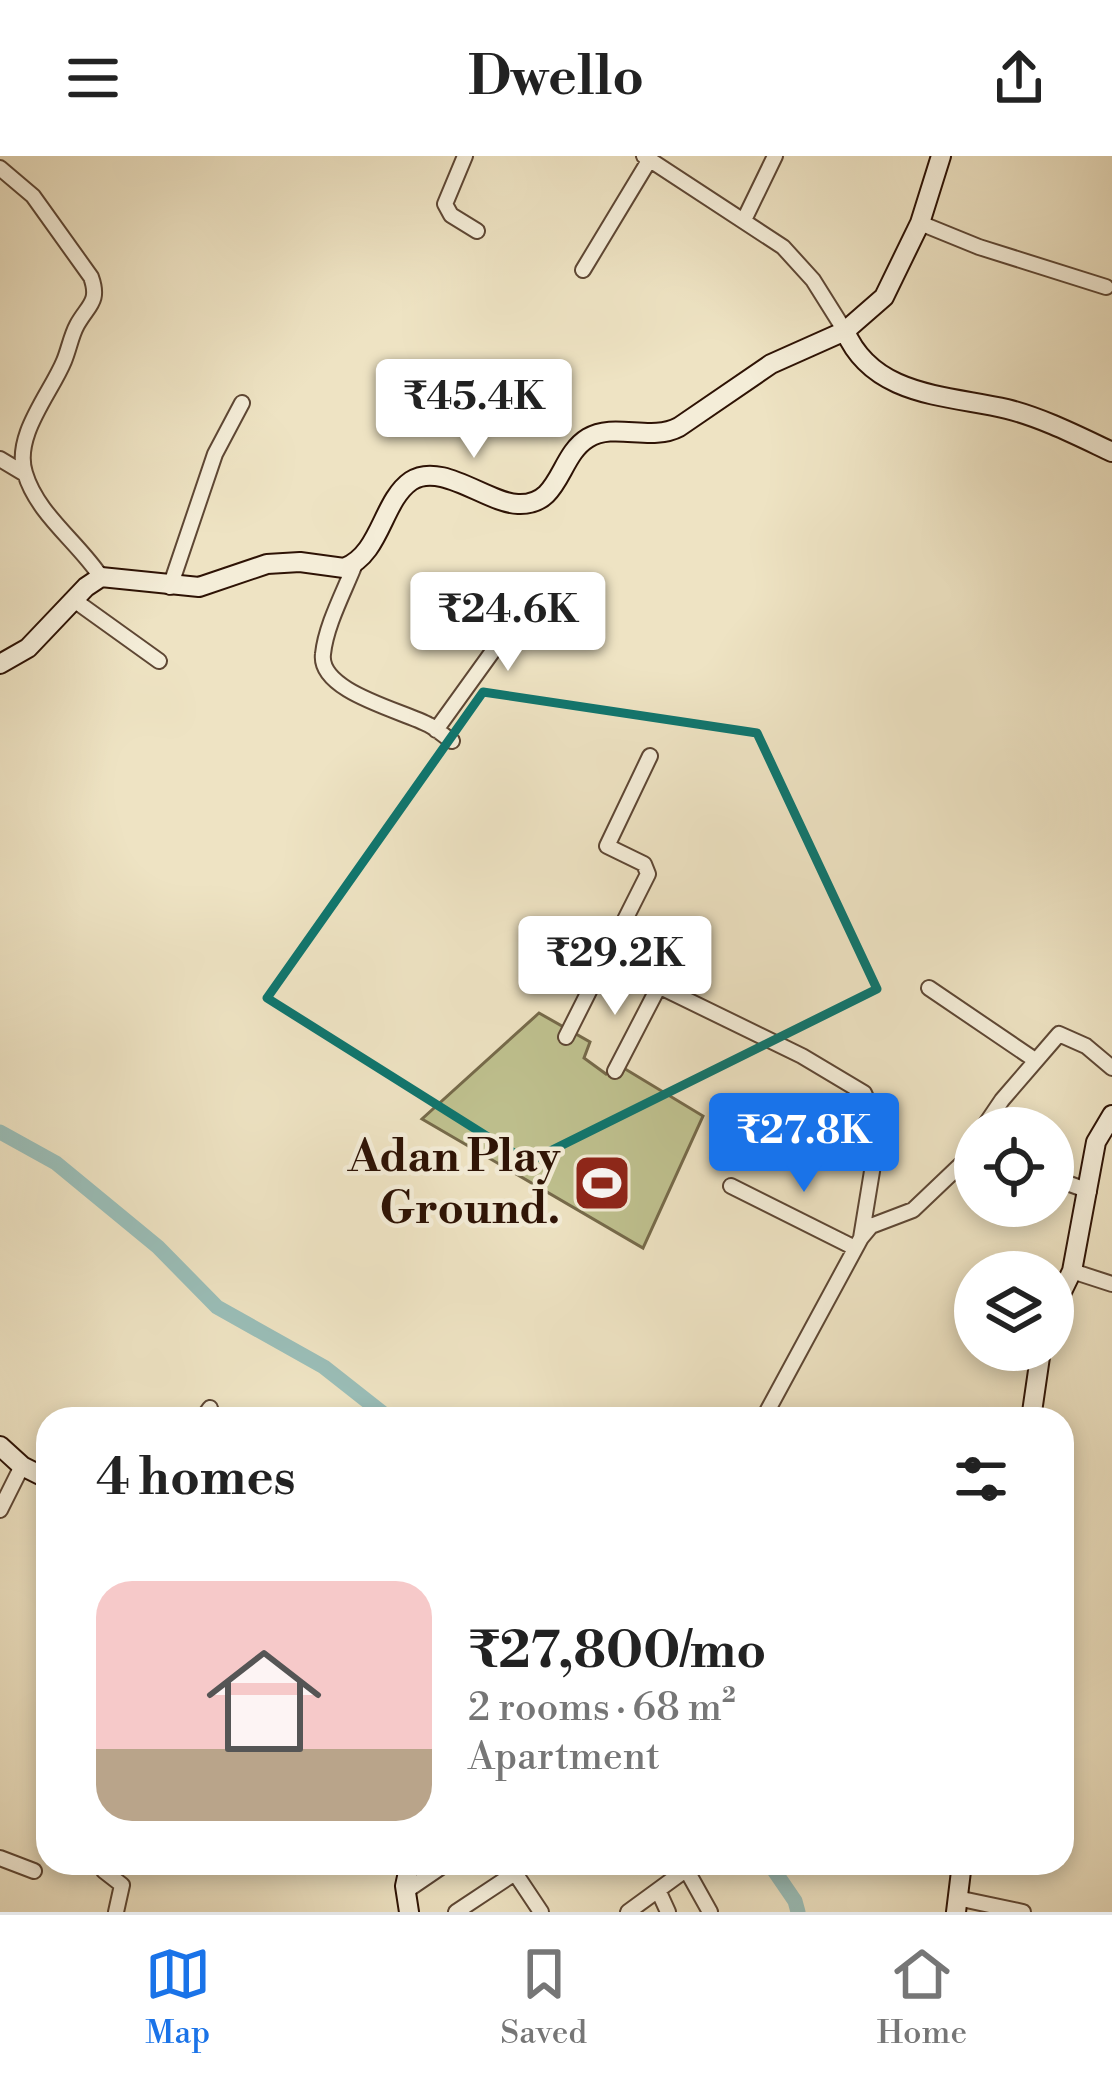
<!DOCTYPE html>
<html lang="en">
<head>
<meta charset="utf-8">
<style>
  :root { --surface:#fff; --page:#f6f6f6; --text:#222; --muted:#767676; --line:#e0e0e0; --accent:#1a73e8 }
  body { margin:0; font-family:"Libre Bodoni",serif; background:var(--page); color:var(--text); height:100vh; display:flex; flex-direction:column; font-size:45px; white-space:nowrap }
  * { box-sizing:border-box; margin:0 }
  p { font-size:39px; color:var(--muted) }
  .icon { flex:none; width:66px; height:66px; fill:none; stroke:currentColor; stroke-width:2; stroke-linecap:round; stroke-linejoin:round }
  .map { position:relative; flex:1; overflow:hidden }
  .details { position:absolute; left:36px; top:1251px; width:1038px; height:468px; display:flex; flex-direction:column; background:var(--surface); border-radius:36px; box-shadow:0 6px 18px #0003 }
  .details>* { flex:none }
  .buttons { position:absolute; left:954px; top:951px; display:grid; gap:24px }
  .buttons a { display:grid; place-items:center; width:120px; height:120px; border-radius:50%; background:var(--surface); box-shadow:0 6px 18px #0003; font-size:60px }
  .price { position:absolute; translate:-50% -102px; padding:0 27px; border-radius:12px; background:#fff; color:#222; font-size:39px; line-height:78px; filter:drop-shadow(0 3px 6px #0008) }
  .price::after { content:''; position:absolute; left:50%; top:72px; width:36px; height:27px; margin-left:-18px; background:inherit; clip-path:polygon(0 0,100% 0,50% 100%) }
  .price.selected { background:var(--accent); color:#fff }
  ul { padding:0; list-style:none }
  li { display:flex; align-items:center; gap:36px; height:300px; padding:0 60px }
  li span { display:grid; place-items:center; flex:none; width:336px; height:240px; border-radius:36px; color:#555 }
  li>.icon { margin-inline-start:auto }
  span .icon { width:144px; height:144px; fill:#fffc; stroke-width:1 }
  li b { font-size:51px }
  h2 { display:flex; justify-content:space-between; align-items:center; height:144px; padding:0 60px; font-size:51px }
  header { display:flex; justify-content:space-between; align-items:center; height:156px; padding:0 60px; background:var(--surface); font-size:54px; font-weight:700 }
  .dock { display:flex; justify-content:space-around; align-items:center; height:168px; border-top:3px solid var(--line); background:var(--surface); font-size:33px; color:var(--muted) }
  .dock a { display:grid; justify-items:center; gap:6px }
  .dock .selected { color:var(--accent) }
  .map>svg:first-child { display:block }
</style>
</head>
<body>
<header><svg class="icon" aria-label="menu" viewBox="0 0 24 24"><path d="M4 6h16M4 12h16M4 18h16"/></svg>Dwello<svg class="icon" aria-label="share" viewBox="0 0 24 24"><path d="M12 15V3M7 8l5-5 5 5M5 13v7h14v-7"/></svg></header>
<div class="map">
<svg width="1112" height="1756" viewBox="0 0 1112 1756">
  <rect width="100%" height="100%" fill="#eee3c3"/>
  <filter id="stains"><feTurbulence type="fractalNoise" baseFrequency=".00167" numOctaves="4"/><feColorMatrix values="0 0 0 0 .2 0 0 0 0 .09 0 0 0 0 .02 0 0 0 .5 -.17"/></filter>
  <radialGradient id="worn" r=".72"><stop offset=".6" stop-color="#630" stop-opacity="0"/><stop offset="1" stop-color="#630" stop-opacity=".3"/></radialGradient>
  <path fill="#bfc18f" stroke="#766a4a" stroke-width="3" d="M539,857L590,886L584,902L606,918L617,908L703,960L643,1092L422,963Z"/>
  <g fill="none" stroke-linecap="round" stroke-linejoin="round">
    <path stroke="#9abeb8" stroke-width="15" d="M0,976L56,1007L158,1091L217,1151L324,1211L390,1263
      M769,1707L795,1745L798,1756"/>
    <g stroke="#5e4734" stroke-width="18">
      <path id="street" d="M465,0L445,48L451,59L477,75
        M644,0L783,91L813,124L845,175
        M0,12L33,40L91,121C100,146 88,149 77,169C71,180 69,193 64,205C51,237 13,280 25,317C37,358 78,386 101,421
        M744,64L775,0
        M920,67L979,91L1106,131
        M583,114L650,3
        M0,303L25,318
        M355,408C344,436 326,469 323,498C318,536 404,555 429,569C437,573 444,580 452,585
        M170,431L215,298L242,247
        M74,444L159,505
        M436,574L503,481L530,431
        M529,777L603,808
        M605,804L802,900L864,937L876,964V991L861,1082
        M929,832L1035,904
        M566,881L648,718L644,708L607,690L650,600
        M615,915L658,832
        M983,972L1002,944L1059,878L1086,890L1112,912
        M1053,1022L1089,1035
        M731,1030L855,1092
        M1072,1115L1112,1128
        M202,1263L210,1252
        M763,1263L861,1082L871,1070L913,1054L975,995
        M0,1354L22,1310
        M0,1702L34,1715
        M102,1707L104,1715L122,1729L116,1756
        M686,1713L710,1756
        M515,1717L541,1756
        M658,1734L668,1756
        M406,1735L447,1707
        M957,1742L1023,1756
        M456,1756L530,1707
        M628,1756L695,1707"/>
    </g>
    <g stroke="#2e1305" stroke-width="22">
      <path id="secondary" d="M845,175C873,241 947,239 1007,253C1043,262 1078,280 1112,296
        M0,508L28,492L86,431L101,421L199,431L267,408L300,406L344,412C381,398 382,345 411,325C441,305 487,347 518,348C561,350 558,300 588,282C614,266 651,286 679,271L771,208L845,175L884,141L920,67L941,0
        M1053,1154L1072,1115L1096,986L1112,959
        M1031,1263L1041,1194
        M0,1290L22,1310L48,1323
        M409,1756L405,1730L410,1707
        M956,1756L962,1707"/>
    </g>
    <use href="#street" stroke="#f4edd8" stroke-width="14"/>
    <use href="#secondary" stroke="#f4edd8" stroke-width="18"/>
  </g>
  <path fill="none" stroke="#0f766e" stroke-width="9" stroke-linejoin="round" d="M483,536L757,577L877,833L528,1006L267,842Z"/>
  <defs>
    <g id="stadium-square" transform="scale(3)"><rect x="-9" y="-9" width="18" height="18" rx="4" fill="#8f2418" stroke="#f4edd8"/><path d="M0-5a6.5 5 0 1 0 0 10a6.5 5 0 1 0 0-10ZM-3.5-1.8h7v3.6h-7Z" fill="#fff"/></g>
  </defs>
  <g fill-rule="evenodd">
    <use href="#stadium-square" x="602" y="1027"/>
  </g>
  <g text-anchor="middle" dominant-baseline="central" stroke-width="9" stroke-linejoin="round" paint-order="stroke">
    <g font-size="45" font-weight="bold" fill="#2e1305" stroke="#f4edd8" text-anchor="end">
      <text x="560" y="1001">Adan Play<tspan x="560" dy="52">Ground.</tspan></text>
    </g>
  </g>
  <rect width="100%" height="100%" filter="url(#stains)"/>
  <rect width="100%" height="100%" fill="url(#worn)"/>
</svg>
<div class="buttons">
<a><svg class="icon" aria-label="locate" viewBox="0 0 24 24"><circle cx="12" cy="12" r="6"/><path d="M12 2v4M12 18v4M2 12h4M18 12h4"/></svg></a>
<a><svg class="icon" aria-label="layers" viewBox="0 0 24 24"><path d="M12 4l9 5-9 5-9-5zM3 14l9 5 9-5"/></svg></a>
</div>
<b class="price" style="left:474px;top:305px">₹45.4K</b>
<b class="price" style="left:508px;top:518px">₹24.6K</b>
<b class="price" style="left:615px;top:862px">₹29.2K</b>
<b class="price selected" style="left:804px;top:1039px">₹27.8K</b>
<section class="details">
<h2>4 homes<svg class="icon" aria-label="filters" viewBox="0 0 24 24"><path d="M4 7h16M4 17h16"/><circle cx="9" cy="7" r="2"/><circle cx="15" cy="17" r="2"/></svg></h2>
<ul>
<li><span style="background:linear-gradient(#f6c9c9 70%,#b9a48a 0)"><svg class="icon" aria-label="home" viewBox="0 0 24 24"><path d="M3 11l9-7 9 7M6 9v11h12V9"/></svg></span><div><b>₹27,800/mo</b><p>2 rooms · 68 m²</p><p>Apartment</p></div></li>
</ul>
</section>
</div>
<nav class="dock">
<a class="selected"><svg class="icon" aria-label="map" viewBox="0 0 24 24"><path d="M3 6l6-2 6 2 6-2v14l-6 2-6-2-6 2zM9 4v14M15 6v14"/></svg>Map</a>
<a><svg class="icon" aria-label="saved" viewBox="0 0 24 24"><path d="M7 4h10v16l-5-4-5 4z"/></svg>Saved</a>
<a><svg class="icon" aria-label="home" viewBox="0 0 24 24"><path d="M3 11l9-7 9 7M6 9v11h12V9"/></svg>Home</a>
</nav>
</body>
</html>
